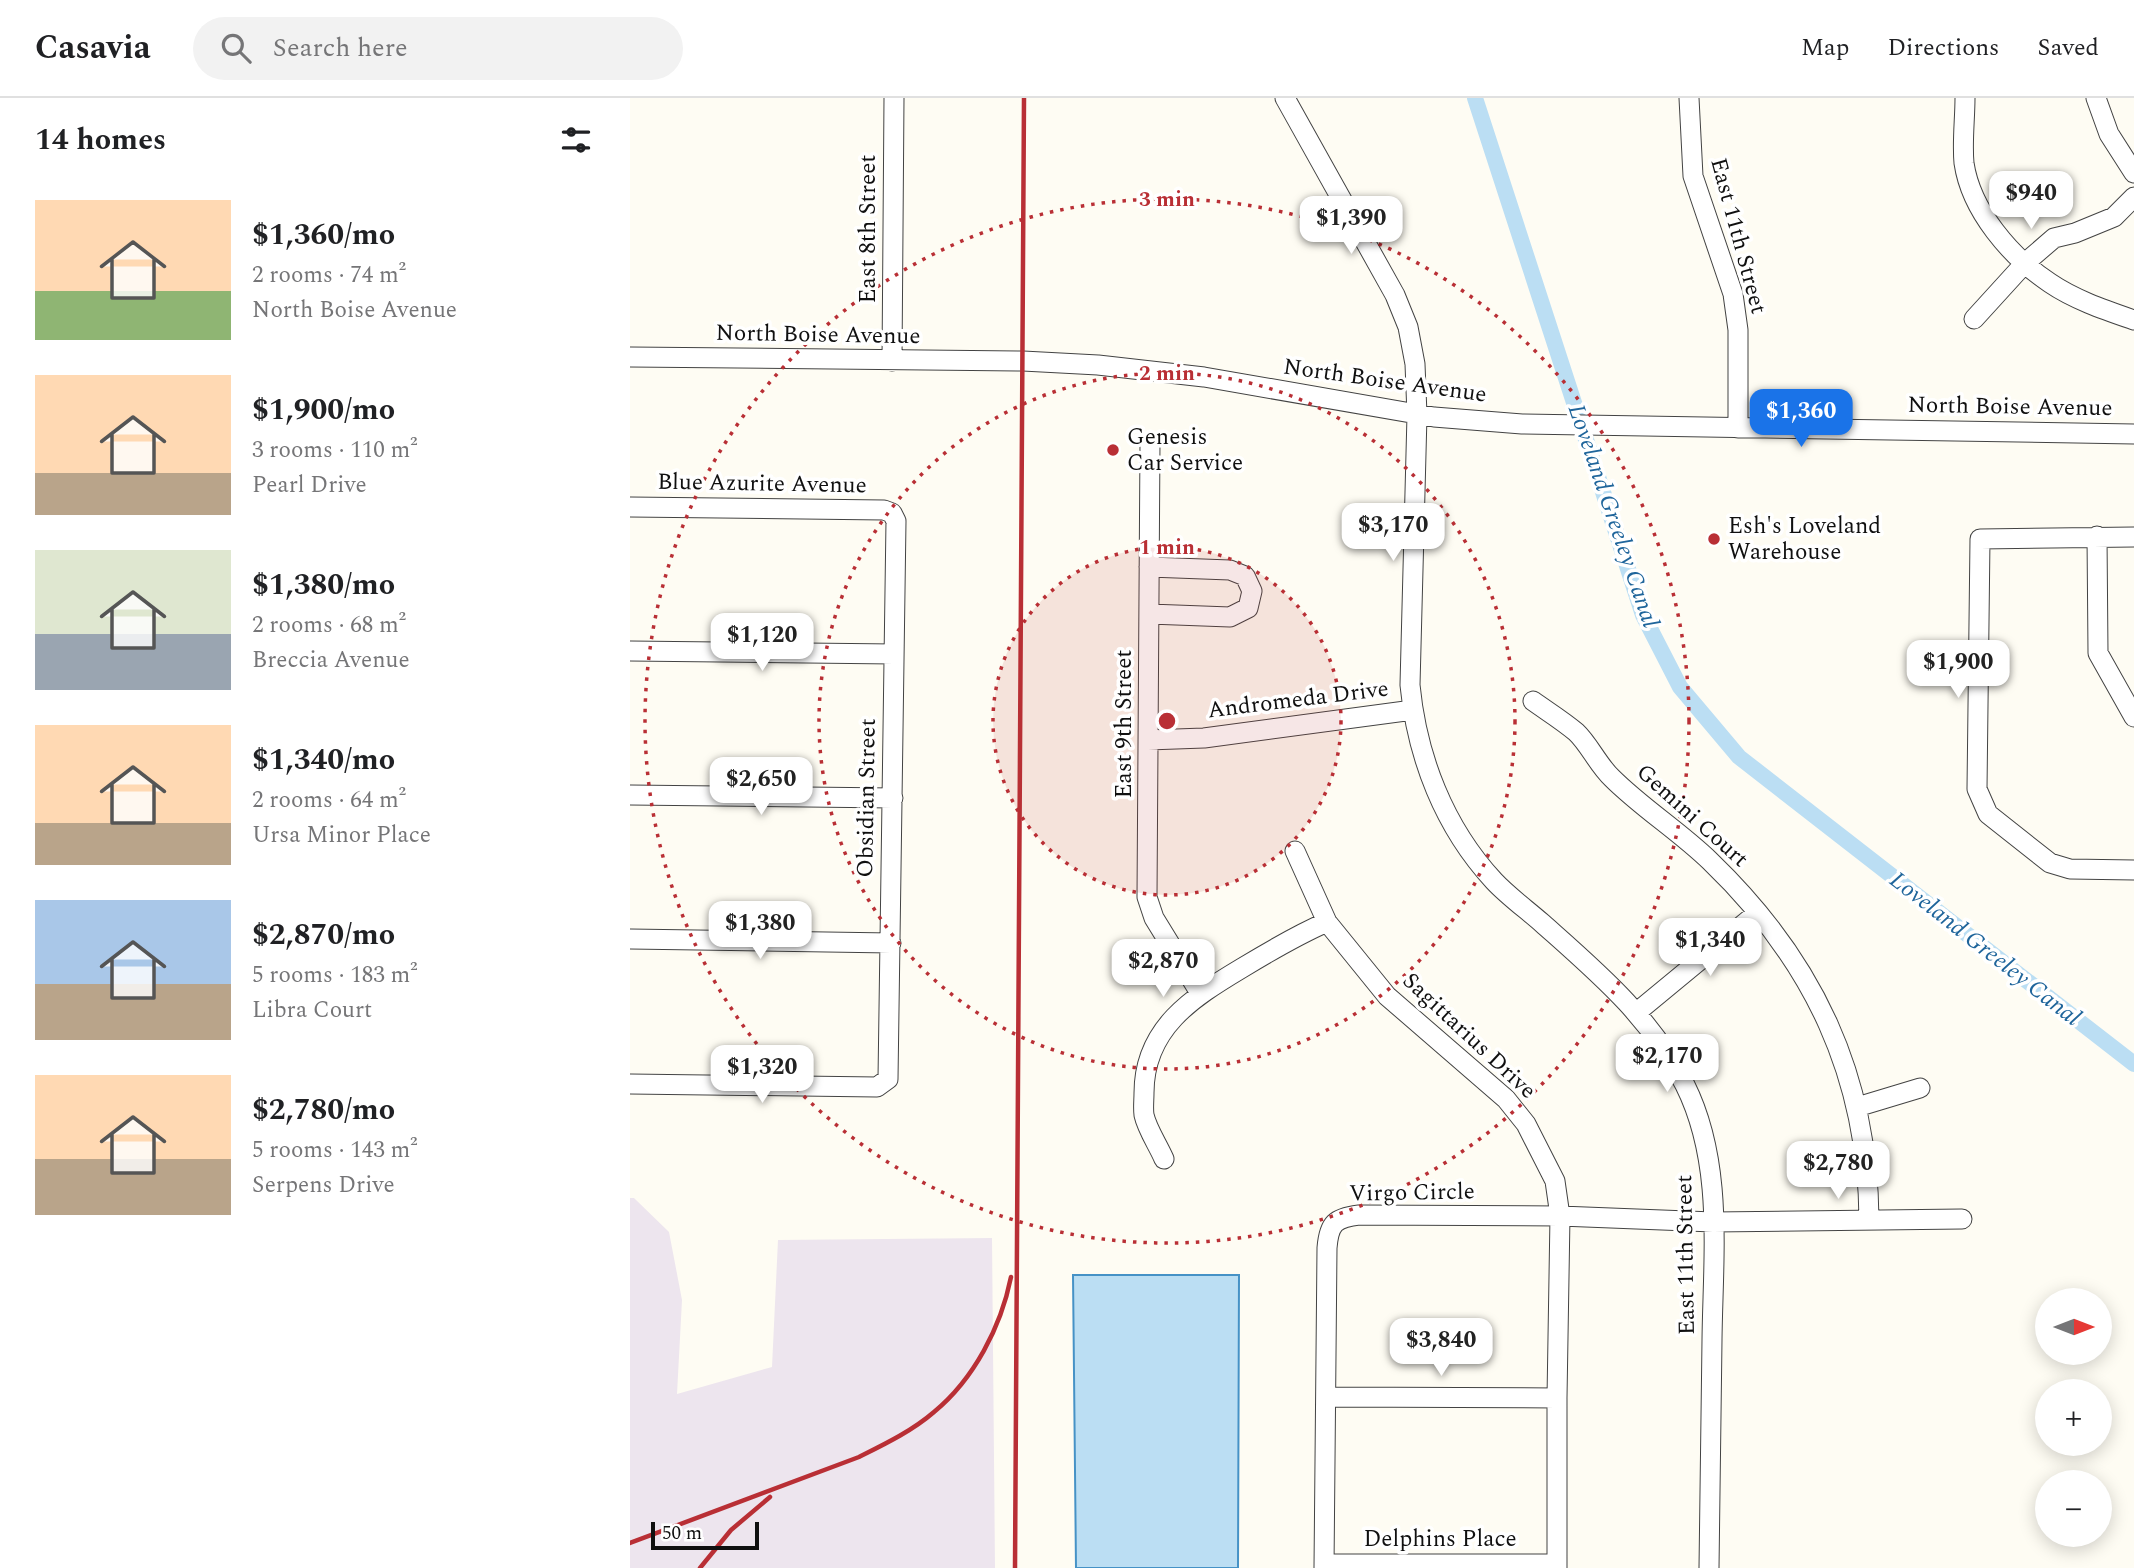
<!DOCTYPE html>
<html lang="en">
<head>
<meta charset="utf-8">
<style>
  :root { --surface:#fff; --page:#f2f2f2; --text:#202124; --muted:#757577; --line:#e0e0e0; --accent:#1a73e8 }
  body { margin:0; font-family:Spectral,serif; background:var(--page); color:var(--text); height:100vh; display:flex; flex-direction:column; font-size:26px; white-space:nowrap }
  * { box-sizing:border-box; margin:0 }
  p { font-size:23px; color:var(--muted) }
  .icon { flex:none; width:38px; height:38px; fill:none; stroke:currentColor; stroke-width:2; stroke-linecap:round; stroke-linejoin:round }
  .map { position:relative; flex:1; overflow:hidden }
  .side { display:flex; flex-direction:column; background:var(--surface); width:630px }
  .side>* { flex:none }
  .needle { width:46px; rotate:90deg }
  .fabs { position:absolute; left:1405px; top:1190px; display:grid; gap:14px }
  .fabs a { display:grid; place-items:center; width:77px; height:77px; border-radius:50%; background:var(--surface); box-shadow:0 4px 18px #0003; font-size:35px }
  .scale { position:absolute; left:21px; bottom:18px; width:108px; box-sizing:border-box; padding-left:7px; border:4px solid #101010; border-top:0; font-size:19px; line-height:24px; white-space:nowrap; color:#101010; -webkit-text-stroke:5px #fff; paint-order:stroke }
  .price { position:absolute; translate:-50% -60px; padding:0 16px; border-radius:14px; background:#fff; color:#222; font-size:23px; line-height:46px; filter:drop-shadow(0 2px 4px #0008) }
  .price::after { content:''; position:absolute; left:50%; top:42px; width:21px; height:16px; margin-left:-10px; background:inherit; clip-path:polygon(0 0,100% 0,50% 100%) }
  .price.current { background:var(--accent); color:#fff }
  ul { padding:0; list-style:none }
  li { display:flex; align-items:center; gap:21px; height:175px; padding:0 35px }
  li span { display:grid; place-items:center; flex:none; width:196px; height:140px; border-radius:0px; color:#555 }
  li>.icon { margin-inline-start:auto }
  span .icon { width:84px; height:84px; fill:#fffc; stroke-width:1 }
  li b { font-size:30px }
  h2 { display:flex; justify-content:space-between; align-items:center; height:84px; padding:0 35px; font-size:30px }
  header { display:flex; align-items:center; gap:42px; box-sizing:border-box; height:98px; padding:0 35px; background:var(--surface); border-bottom:2px solid var(--line) }
  header strong { font-size:33px }
  nav { display:flex; gap:38px; margin-inline-start:auto; font-size:24px }
  .search { width:490px; height:63px; background:var(--page); display:flex; align-items:center; gap:18px; box-sizing:border-box; padding:0 24px; border-radius:38px; color:var(--muted); font-size:26px }
  main { display:flex; flex:1; min-height:0 }
  .map>svg:first-child { display:block }
</style>
</head>
<body>
<header>
<strong>Casavia</strong>
<div class="search"><svg class="icon" aria-label="search" viewBox="0 0 24 24"><circle cx="10" cy="10" r="6"/><path d="M15 15l6 6"/></svg>Search here</div>
<nav><a>Map</a><a>Directions</a><a>Saved</a></nav>
</header>
<main>
<section class="side">
<h2>14 homes<svg class="icon" aria-label="filters" viewBox="0 0 24 24"><path d="M4 7h16M4 17h16"/><circle cx="9" cy="7" r="2"/><circle cx="15" cy="17" r="2"/></svg></h2>
<ul>
<li><span style="background:linear-gradient(#ffd9b3 65%,#8fb573 0)"><svg class="icon" aria-label="home" viewBox="0 0 24 24"><path d="M3 11l9-7 9 7M6 9v11h12V9"/></svg></span><div><b>$1,360/mo</b><p>2 rooms · 74 m²</p><p>North Boise Avenue</p></div></li>
<li><span style="background:linear-gradient(#ffd9b3 70%,#b9a48a 0)"><svg class="icon" aria-label="home" viewBox="0 0 24 24"><path d="M3 11l9-7 9 7M6 9v11h12V9"/></svg></span><div><b>$1,900/mo</b><p>3 rooms · 110 m²</p><p>Pearl Drive</p></div></li>
<li><span style="background:linear-gradient(#dfe7d0 60%,#9aa5b1 0)"><svg class="icon" aria-label="home" viewBox="0 0 24 24"><path d="M3 11l9-7 9 7M6 9v11h12V9"/></svg></span><div><b>$1,380/mo</b><p>2 rooms · 68 m²</p><p>Breccia Avenue</p></div></li>
<li><span style="background:linear-gradient(#ffd9b3 70%,#b9a48a 0)"><svg class="icon" aria-label="home" viewBox="0 0 24 24"><path d="M3 11l9-7 9 7M6 9v11h12V9"/></svg></span><div><b>$1,340/mo</b><p>2 rooms · 64 m²</p><p>Ursa Minor Place</p></div></li>
<li><span style="background:linear-gradient(#a9c7e8 60%,#b9a48a 0)"><svg class="icon" aria-label="home" viewBox="0 0 24 24"><path d="M3 11l9-7 9 7M6 9v11h12V9"/></svg></span><div><b>$2,870/mo</b><p>5 rooms · 183 m²</p><p>Libra Court</p></div></li>
<li><span style="background:linear-gradient(#ffd9b3 60%,#b9a48a 0)"><svg class="icon" aria-label="home" viewBox="0 0 24 24"><path d="M3 11l9-7 9 7M6 9v11h12V9"/></svg></span><div><b>$2,780/mo</b><p>5 rooms · 143 m²</p><p>Serpens Drive</p></div></li>
</ul>
</section>
<div class="map">
<svg width="1504" height="1470" viewBox="0 0 1504 1470">
  <rect width="100%" height="100%" fill="#fefcf3"/>
  <path fill="#ede5ee" d="M0,1100H4L39,1134L52,1202L47,1296L142,1269L148,1142L362,1140L365,1470H0Z"/>
  <path fill="#bbdef3" stroke="#4692c6" stroke-width="2" d="M443,1177H609L608,1470H446Z"/>
  <g fill="none" stroke-linecap="round" stroke-linejoin="round">
    <path stroke="#bbdef3" stroke-width="16" d="M845,0L1013,517L1050,589L1109,659L1504,966"/>
    <g stroke="#434343" stroke-width="21">
      <path id="minor" d="M655,0L765,197L778,229L785,266L787,317L780,587C787,659 814,729 864,783C878,798 896,811 912,825C967,874 1021,919 1055,987C1094,1065 1083,1157 1082,1242C1081,1318 1080,1394 1079,1470
        M1059,0L1063,78L1103,196L1108,232V330
        M1335,0C1335,21 1332,44 1334,65C1341,113 1381,159 1420,185C1445,202 1475,212 1504,222
        M1466,0L1479,36L1504,75
        M1344,221L1395,165L1424,140L1445,135L1484,119L1504,99
        M0,259L393,263L468,267L574,279L804,319L892,326L1504,336
        M262,263L264,0
        M520,344L517,799L524,820L570,895
        M0,409L254,412L262,415L266,423L258,981L247,989L0,986
        M1467,438L1468,555L1504,619
        M1504,439L1350,441L1347,691L1358,716L1420,765L1440,771L1504,772
        M519,469L600,472L615,478L622,493L618,510L600,519L519,516
        M0,553L264,556
        M903,603C917,613 933,623 946,634C959,646 968,667 982,680C1012,710 1049,733 1080,763C1184,863 1238,978 1239,1122
        M518,642L574,640L783,612
        M0,697L263,700
        M665,753L697,824L757,898L876,1001L896,1026L925,1083L930,1118L927,1300V1470
        M0,841L261,845
        M1007,914L1127,815
        M1227,1009L1290,990
        M534,1061C528,1047 517,1031 514,1017C513,1010 514,1002 514,995C514,930 562,900 612,870C640,853 667,837 697,824
        M696,1299L927,1300
        M694,1466H927
        M694,1470L697,1150C699,1125 705,1120 729,1117L930,1118L1083,1124L1332,1121"/>
    </g>
    <use href="#minor" stroke="#fff" stroke-width="19"/>
    <path stroke="#b92f35" stroke-width="4.5" d="M0,1445L229,1359C255,1346 282,1333 304,1314C344,1281 371,1229 381,1179
      M70,1470L101,1432L140,1399
      M385,1470L394,0"/>
  </g>
  <circle cx="537" cy="623" r="174" fill="#b92f35" fill-opacity=".12"/>
  <g fill="none" stroke="#b92f35" stroke-width="3.5" stroke-dasharray="3.5 7">
    <circle cx="537" cy="623" r="174"/>
    <circle cx="537" cy="623" r="348"/>
    <circle cx="537" cy="623" r="522"/>
  </g>
  <g fill="#b92f35" stroke="#fff" stroke-width="2.5">
    <circle cx="483" cy="352" r="7"/>
    <circle cx="1084" cy="441" r="7"/>
  </g>
  <g text-anchor="middle" dominant-baseline="central" stroke-width="7" stroke-linejoin="round" paint-order="stroke">
    <g font-size="23" fill="#101010" stroke="#fff">
      <text transform="translate(238 131) rotate(-90)">East 8th Street</text>
      <text transform="translate(1108 138) rotate(75)">East 11th Street</text>
      <text transform="translate(188 237) rotate(1)">North Boise Avenue</text>
      <text transform="translate(755 283) rotate(8)">North Boise Avenue</text>
      <text transform="translate(1380 309) rotate(1)">North Boise Avenue</text>
      <text transform="translate(132 386) rotate(1)">Blue Azurite Avenue</text>
      <text transform="translate(668 602) rotate(-7)">Andromeda Drive</text>
      <text transform="translate(494 626) rotate(-90)">East 9th Street</text>
      <text transform="translate(237 700) rotate(-89)">Obsidian Street</text>
      <text transform="translate(1062 718) rotate(42)">Gemini Court</text>
      <text transform="translate(839 938) rotate(43)">Sagittarius Drive</text>
      <text transform="translate(782 1095) rotate(-1)">Virgo Circle</text>
      <text transform="translate(1056 1157) rotate(-91)">East 11th Street</text>
      <text x="810" y="1441">Delphins Place</text>
    </g>
    <g font-size="23" fill="#101010" stroke="#fff" text-anchor="start">
      <text x="497" y="339">Genesis<tspan x="497" dy="26">Car Service</tspan></text>
      <text x="1098" y="428">Esh's Loveland<tspan x="1098" dy="26">Warehouse</tspan></text>
    </g>
    <g font-size="24" font-style="italic" fill="#1f659b" stroke="#fff">
      <text transform="translate(983 418) rotate(71)">Loveland Greeley Canal</text>
      <text transform="translate(1355 851) rotate(38)">Loveland Greeley Canal</text>
    </g>
  </g>
  <circle cx="537" cy="623" r="10" fill="#b92f35" stroke="#fff" stroke-width="3.5"/>
  <g font-size="21" text-anchor="middle" font-weight="bold" fill="#b92f35" stroke="#fff" stroke-width="7" stroke-linejoin="round" paint-order="stroke">
    <text x="537" y="108">3 min</text>
    <text x="537" y="282">2 min</text>
    <text x="537" y="456">1 min</text>
  </g>
</svg>
<div class="fabs">
<a><svg class="needle" viewBox="-14 -14 28 28"><path d="M0-13l5 13h-10z" fill="#e53935"/><path d="M0 13l5-13h-10z" fill="#757577"/></svg></a>
<a>+</a>
<a>−</a>
</div>
<div class="scale">50 m</div>
<b class="price" style="left:1401px;top:133px">$940</b>
<b class="price" style="left:721px;top:158px">$1,390</b>
<b class="price current" style="left:1171px;top:351px">$1,360</b>
<b class="price" style="left:763px;top:465px">$3,170</b>
<b class="price" style="left:132px;top:575px">$1,120</b>
<b class="price" style="left:1328px;top:602px">$1,900</b>
<b class="price" style="left:131px;top:719px">$2,650</b>
<b class="price" style="left:130px;top:863px">$1,380</b>
<b class="price" style="left:1080px;top:880px">$1,340</b>
<b class="price" style="left:533px;top:901px">$2,870</b>
<b class="price" style="left:1037px;top:996px">$2,170</b>
<b class="price" style="left:132px;top:1007px">$1,320</b>
<b class="price" style="left:1208px;top:1103px">$2,780</b>
<b class="price" style="left:811px;top:1280px">$3,840</b>
</div>
</main>
</body>
</html>
